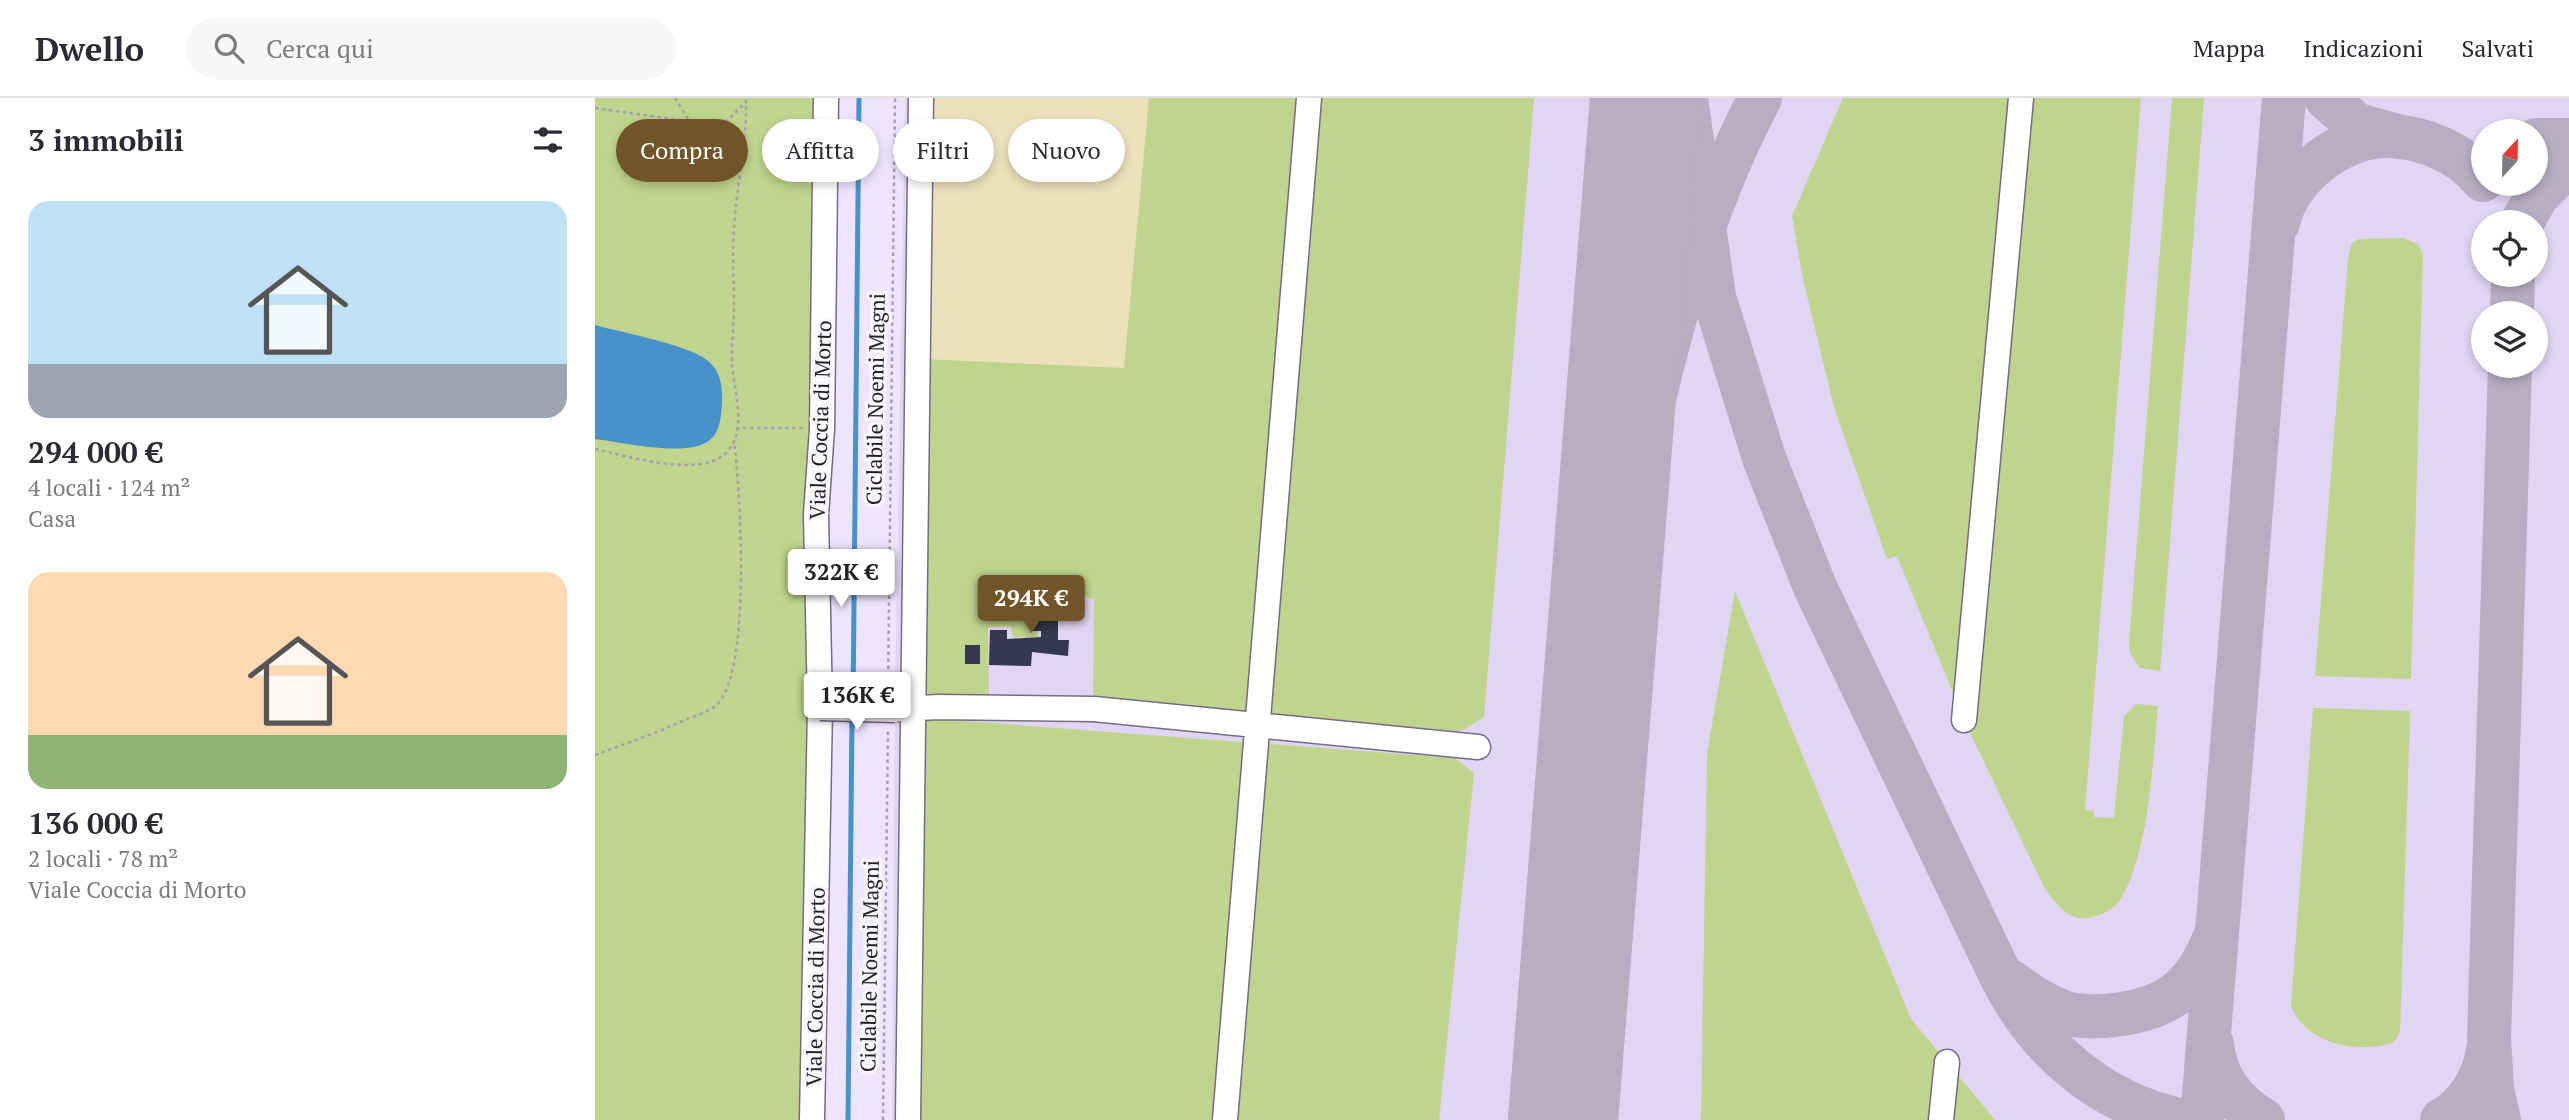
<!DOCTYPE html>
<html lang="it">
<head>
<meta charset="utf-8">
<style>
  :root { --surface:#fff; --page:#f7f7f7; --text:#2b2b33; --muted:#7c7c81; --line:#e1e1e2; --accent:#715428 }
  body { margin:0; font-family:"PT Serif",serif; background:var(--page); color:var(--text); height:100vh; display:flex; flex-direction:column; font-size:26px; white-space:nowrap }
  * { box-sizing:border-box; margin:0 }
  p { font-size:23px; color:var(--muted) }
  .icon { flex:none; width:38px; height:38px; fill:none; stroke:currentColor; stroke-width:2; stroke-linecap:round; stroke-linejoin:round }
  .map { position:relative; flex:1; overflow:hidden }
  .drawer { display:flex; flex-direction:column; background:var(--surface); width:595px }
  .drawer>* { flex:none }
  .top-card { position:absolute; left:21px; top:21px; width:665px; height:63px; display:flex; gap:14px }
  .needle { width:46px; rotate:22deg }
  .controls { position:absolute; left:1876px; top:21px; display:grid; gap:14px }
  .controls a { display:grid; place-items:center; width:77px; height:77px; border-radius:50%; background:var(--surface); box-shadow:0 4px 10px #0003; font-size:35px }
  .price { position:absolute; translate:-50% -60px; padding:0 16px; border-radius:7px; background:#fff; color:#222; font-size:23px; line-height:46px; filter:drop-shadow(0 2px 4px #0008) }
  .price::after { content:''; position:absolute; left:50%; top:42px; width:21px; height:16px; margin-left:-10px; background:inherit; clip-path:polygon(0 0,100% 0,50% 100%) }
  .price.active { background:var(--accent); color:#fff }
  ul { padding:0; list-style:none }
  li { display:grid; align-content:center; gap:14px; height:371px; padding:0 28px }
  li span { display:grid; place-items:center; height:217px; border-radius:21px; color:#555 }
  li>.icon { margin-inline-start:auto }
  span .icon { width:126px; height:126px; fill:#fffc; stroke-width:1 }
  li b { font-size:30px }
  h2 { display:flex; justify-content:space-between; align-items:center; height:84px; padding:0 28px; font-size:30px }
  .pill { padding:0 24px; border-radius:32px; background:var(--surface); box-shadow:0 4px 10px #0003; font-size:24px; line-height:63px }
  .pill.active { background:var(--accent); color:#fff }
  header { display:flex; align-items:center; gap:42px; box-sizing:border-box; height:98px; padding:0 35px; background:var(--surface); border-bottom:2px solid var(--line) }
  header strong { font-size:33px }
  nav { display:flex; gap:38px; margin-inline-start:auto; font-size:24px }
  .search { width:490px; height:63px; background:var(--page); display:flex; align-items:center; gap:18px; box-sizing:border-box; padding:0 24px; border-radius:38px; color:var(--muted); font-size:26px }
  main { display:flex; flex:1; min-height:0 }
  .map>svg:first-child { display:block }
</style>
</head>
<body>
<header>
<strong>Dwello</strong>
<div class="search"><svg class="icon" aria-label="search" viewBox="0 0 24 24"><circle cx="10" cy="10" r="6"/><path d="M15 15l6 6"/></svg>Cerca qui</div>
<nav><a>Mappa</a><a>Indicazioni</a><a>Salvati</a></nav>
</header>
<main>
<section class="drawer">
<h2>3 immobili<svg class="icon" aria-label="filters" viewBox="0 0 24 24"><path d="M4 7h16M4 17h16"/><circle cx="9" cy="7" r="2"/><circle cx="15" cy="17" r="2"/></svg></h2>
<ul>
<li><span style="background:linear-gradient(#bfe0f5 75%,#9aa5b1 0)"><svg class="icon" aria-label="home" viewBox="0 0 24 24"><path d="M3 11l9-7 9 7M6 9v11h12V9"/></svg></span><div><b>294 000 €</b><p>4 locali · 124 m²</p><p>Casa</p></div></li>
<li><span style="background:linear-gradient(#ffd9b3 75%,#8fb573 0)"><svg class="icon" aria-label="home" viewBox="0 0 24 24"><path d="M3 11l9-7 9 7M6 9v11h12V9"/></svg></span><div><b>136 000 €</b><p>2 locali · 78 m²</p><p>Viale Coccia di Morto</p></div></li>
</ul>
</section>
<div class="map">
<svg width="1974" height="1022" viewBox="0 0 1974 1022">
  <rect width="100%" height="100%" fill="#eee5fd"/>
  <path fill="#e0d5f2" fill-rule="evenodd" d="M310,0H1974V1022H297L300,600ZM1888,33H1941V86H1888ZM1888,124H1941V177H1888ZM1888,215H1941V268H1888Z"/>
  <path fill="#bfd48d" d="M0,0H219L208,1022H0Z
    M330,0H939L889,619L870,631L854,635L498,600L499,501L467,491L443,492V539H418L416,529H393L394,600H339L327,589Z
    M1248,0H1546L1490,712L1499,713V719L1519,720L1529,618L1541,606L1563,608C1558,662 1554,756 1525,802C1519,812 1504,818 1493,820C1472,823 1458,803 1448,787L1369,622L1302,458L1292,461L1239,309L1208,181L1197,118Z
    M1577,0H1609L1565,573L1545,570L1535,555L1534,545Z
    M1764,141L1809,140L1824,147L1828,157L1816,581L1720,578L1753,161L1757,145Z
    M1140,493L1316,921L1400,1022H1106L1112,656Z
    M1718,610L1815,613L1805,934L1799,944C1765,957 1709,946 1696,907Z
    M329,620L860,660L879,675L844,1022H323Z"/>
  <path fill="#eae1bb" d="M336,0H554L529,270L328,261Z"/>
  <path fill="#4892cc" d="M0,227C28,235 91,246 112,262C126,273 128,290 127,306C126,318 125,333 116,341C95,361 27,344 0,341Z"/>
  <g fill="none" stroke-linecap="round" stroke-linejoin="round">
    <path stroke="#4892cc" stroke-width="5" d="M258,606L264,0
      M253,1022L257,619"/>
    <path stroke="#b6aec2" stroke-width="44" d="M1091,0L1119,199L1169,360L1220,489L1405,876C1441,950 1504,1004 1584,1022
      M1731,0L1762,27L1803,38
      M1941,42H1974
      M1927,124L1942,98L1974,66
      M1683,125C1692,79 1747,36 1794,38C1829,39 1866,55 1888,82
      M1917,215L1918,177
      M1003,587C1039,392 1072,176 1165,0
      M988,788L1000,1022
      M1415,883C1433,896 1450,908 1471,915C1485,919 1505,919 1519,917C1572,911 1599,891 1619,841
      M1617,946C1620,980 1639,1005 1668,1022
      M1607,1022L1689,0
      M1847,1022C1872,1008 1889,981 1893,952
      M1904,1022L1897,991L1894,940L1915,268"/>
    <path stroke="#b6aec2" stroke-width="110" d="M968,1022L1050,0"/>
  </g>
  <path fill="#35374e" d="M438,492H463V542H474L473,558L437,554L436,568L394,567L395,532H412V541L446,539V533H438Z
    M370,547H385V566H370Z"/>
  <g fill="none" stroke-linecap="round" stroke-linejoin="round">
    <g stroke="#756b84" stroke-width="27">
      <path id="minor" d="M304,611L343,609L499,611L883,649
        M1369,622L1426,0
        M217,1022L225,610L221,416L227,331L231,0
        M313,1022L326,0
        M630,1022L714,0
        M1346,1022L1352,964"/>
    </g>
    <path stroke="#a69fb2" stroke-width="2.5" stroke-dasharray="3.5 3.5" stroke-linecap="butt" d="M80,0L95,24
      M0,10L127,28L151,4V0
      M141,330H208
      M0,351C34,358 107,382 133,353C153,330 138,290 137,265C136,247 139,229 139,211C139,185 137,158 139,131C141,89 152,48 151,4
      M293,592L300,0
      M0,657C30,646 61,635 90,622C99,618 111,615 119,609C158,582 145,389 139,342
      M288,1022L293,633"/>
    <use href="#minor" stroke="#fff" stroke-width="24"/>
    <g stroke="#756b84" stroke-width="27" stroke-linecap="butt">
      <path id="minor-bridge" d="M225,610L300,612"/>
    </g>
    <use href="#minor-bridge" stroke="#fff" stroke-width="24"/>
  </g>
  <g text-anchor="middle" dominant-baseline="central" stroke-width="7" stroke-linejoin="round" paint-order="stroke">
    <g font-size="21" fill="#221e28" stroke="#f8f6fc">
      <text transform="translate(280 301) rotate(-89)">Ciclabile Noemi Magni</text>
      <text transform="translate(225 322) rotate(-88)">Viale Coccia di Morto</text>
      <text transform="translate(274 868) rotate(-89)">Ciclabile Noemi Magni</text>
      <text transform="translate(220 889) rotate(-89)">Viale Coccia di Morto</text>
    </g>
  </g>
</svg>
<div class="controls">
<a><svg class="needle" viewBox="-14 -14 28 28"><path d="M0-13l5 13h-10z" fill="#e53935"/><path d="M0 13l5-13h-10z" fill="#7c7c81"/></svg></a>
<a><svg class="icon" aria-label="locate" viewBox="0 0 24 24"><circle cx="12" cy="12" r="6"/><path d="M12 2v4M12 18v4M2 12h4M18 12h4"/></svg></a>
<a><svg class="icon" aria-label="layers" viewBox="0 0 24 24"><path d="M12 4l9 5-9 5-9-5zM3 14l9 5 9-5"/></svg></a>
</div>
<b class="price" style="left:246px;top:511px">322K €</b>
<b class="price active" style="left:436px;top:537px">294K €</b>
<b class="price" style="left:262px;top:634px">136K €</b>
<div class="top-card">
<a class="pill active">Compra</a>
<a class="pill">Affitta</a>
<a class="pill">Filtri</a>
<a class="pill">Nuovo</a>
</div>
</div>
</main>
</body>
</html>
